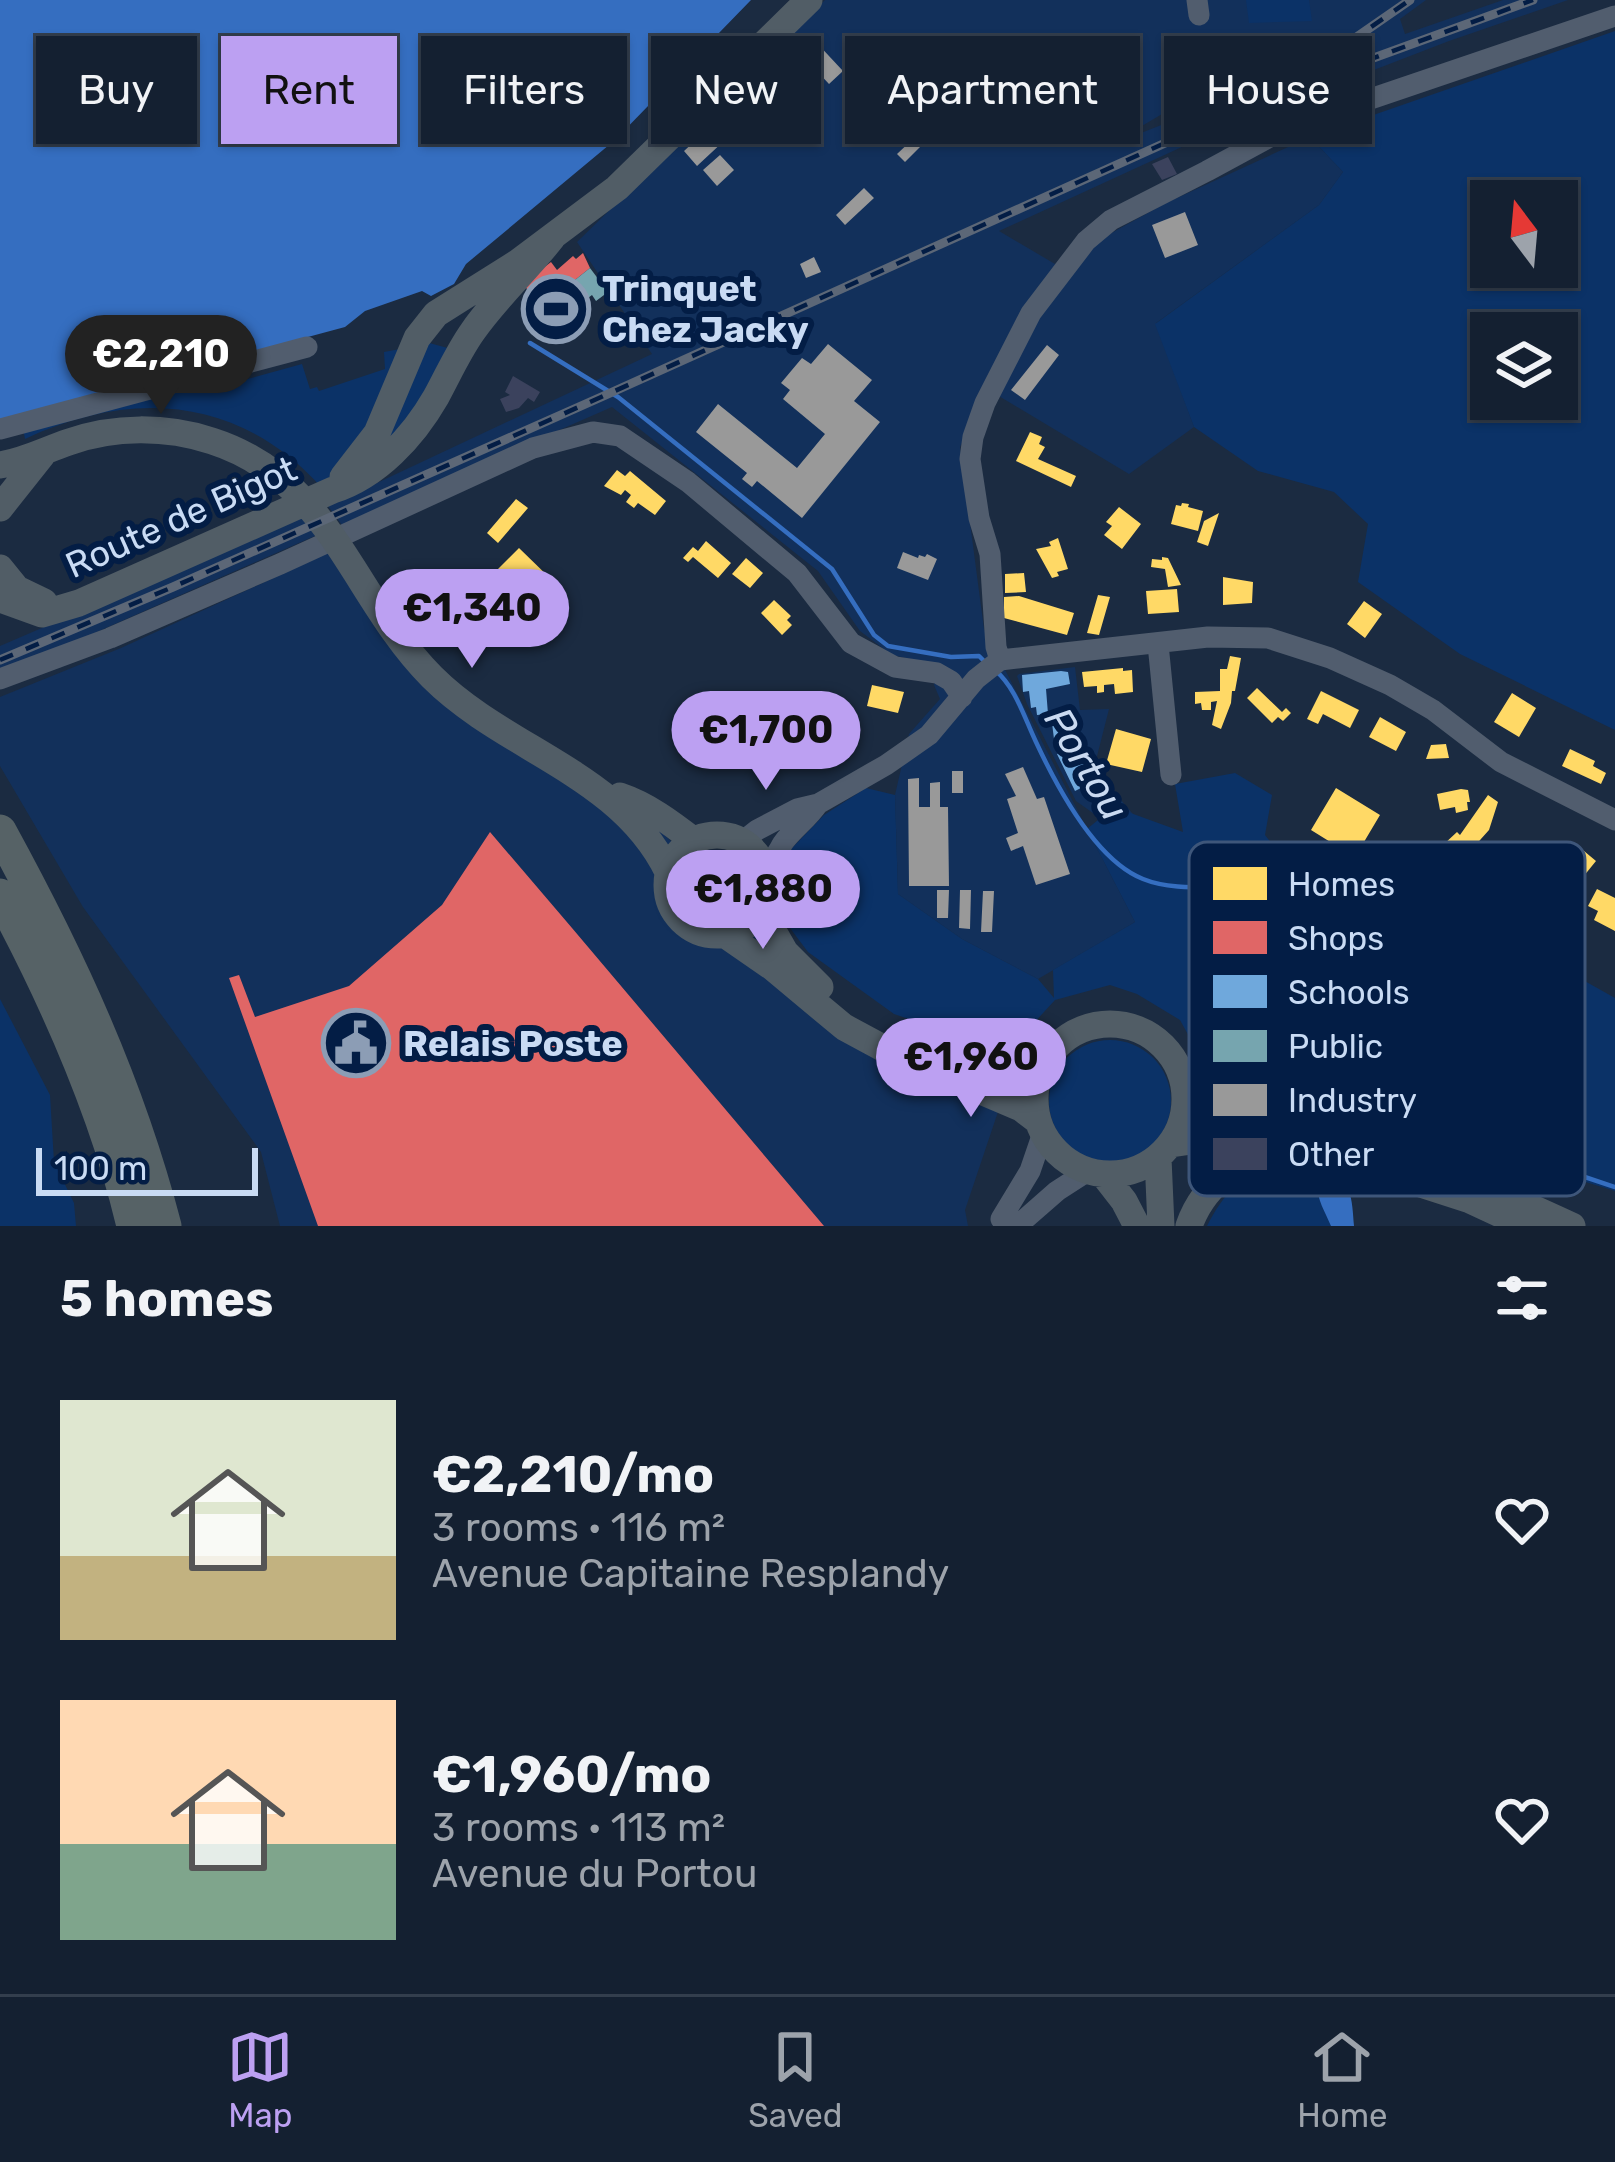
<!DOCTYPE html>
<html lang="en">
<head>
<meta charset="utf-8">
<style>
  :root { --surface:#142031; --page:#1d2839; --text:#f1f3f6; --muted:#9da3ab; --line:#333e4d; --accent:#bca0f2 }
  body { margin:0; font-family:Rubik,sans-serif; background:var(--page); color:var(--text); height:100vh; display:flex; flex-direction:column; font-size:45px; white-space:nowrap }
  * { box-sizing:border-box; margin:0 }
  p { font-size:39px; color:var(--muted) }
  .icon { flex:none; width:66px; height:66px; fill:none; stroke:currentColor; stroke-width:2; stroke-linecap:round; stroke-linejoin:round }
  .map { position:relative; height:1226px; overflow:hidden }
  .drawer { display:flex; flex-direction:column; background:var(--surface); flex:1 }
  .drawer>* { flex:none }
  .guide { position:absolute; left:36px; top:36px; width:1545px; height:108px; display:flex; gap:24px }
  .needle { width:78px; rotate:344deg }
  .buttons { position:absolute; left:1470px; top:180px; display:grid; gap:24px }
  .buttons a { display:grid; place-items:center; width:108px; height:108px; border-radius:0px; background:var(--surface); box-shadow:0 3px 9px #0004,0 0 0 3px var(--line); font-size:60px }
  .scale { position:absolute; left:36px; bottom:30px; width:222px; box-sizing:border-box; padding-left:12px; border:6px solid #c9dbf4; border-top:0; font-size:33px; line-height:42px; white-space:nowrap; color:#c9dbf4; -webkit-text-stroke:9px #031d45; paint-order:stroke }
  .price { position:absolute; translate:-50% -102px; padding:0 27px; border-radius:42px; background:var(--accent); color:#111; font-size:39px; line-height:78px; filter:drop-shadow(0 3px 6px #0008) }
  .price::after { content:''; position:absolute; left:50%; top:72px; width:36px; height:27px; margin-left:-18px; background:inherit; clip-path:polygon(0 0,100% 0,50% 100%) }
  .price.active { background:#222; color:#fff }
  ul { padding:0; list-style:none }
  li { display:flex; align-items:center; gap:36px; height:300px; padding:0 60px }
  li span { display:grid; place-items:center; flex:none; width:336px; height:240px; border-radius:0px; color:#555 }
  li>.icon { margin-inline-start:auto }
  span .icon { width:144px; height:144px; fill:#fffc; stroke-width:1 }
  li b { font-size:51px }
  h2 { display:flex; justify-content:space-between; align-items:center; height:144px; padding:0 60px; font-size:51px }
  .chip { padding:0 42px; border-radius:0px; background:var(--surface); box-shadow:0 3px 9px #0004,0 0 0 3px var(--line); font-size:42px; line-height:108px }
  .chip.active { background:var(--accent); color:#111 }
  .tabs { display:flex; justify-content:space-around; align-items:center; height:168px; border-top:3px solid var(--line); background:var(--surface); font-size:33px; color:var(--muted) }
  .tabs a { display:grid; justify-items:center; gap:6px }
  .tabs .active { color:var(--accent) }
  .map>svg:first-child { display:block }
</style>
</head>
<body>
<div class="map">
<svg width="1615" height="1226" viewBox="0 0 1615 1226">
  <rect width="100%" height="100%" fill="#1b2b41"/>
  <path fill="#12305b" fill-rule="evenodd" d="M825,0H1426L1400,19L1405,34L1503,0H1568L1449,41L1322,90L1184,146L999,231L1055,264L1166,203L1310,137L1343,172L1319,205L1156,323L1194,427L1129,474L987,389L960,447L984,629L1135,922L1038,979L962,939L898,894L895,795L909,734L940,699L934,685L939,665L892,655L860,631L818,571L612,407L342,525L328,506L652,354L577,242ZM1201,91L1210,98L1212,105L1108,146Z
    M302,516L317,535L90,635L0,671V646Z
    M339,548L411,656L635,808L721,887L764,946L809,989L886,1042L1007,1085L965,1210L968,1226H280L261,1152L83,907L0,766V697L121,648Z
    M1075,667L1080,710L1109,709L1094,768L1137,819L1121,833L1076,801L1027,704L1017,676L1019,674Z"/>
  <path fill="#0b3267" fill-rule="evenodd" d="M1246,0H1309L1312,21L1249,23Z
    M1615,31V730L1460,654L1358,582L1368,524L1334,492L1258,471L1194,427L1155,324L1319,205L1343,172L1310,137ZM1491,201H1557V267H1491ZM1491,333H1557V399H1491Z
    M422,341L455,350L391,446L387,426Z
    M400,349L371,431L322,488C241,397 132,388 25,439L23,428L185,388L197,393L302,364L310,389L317,387L319,391L385,369L384,352Z
    M1235,773L1272,795L1265,835C1298,878 1323,885 1373,900L1391,878L1399,862L1451,906L1615,998V1191L1478,1149L1466,1130L1408,1105L1395,1095L1368,1087L1345,1074L1301,1063L1277,1077L1293,1102L1208,1071L1180,1020L1137,994L1110,985L1055,1000L1021,1037H962L894,1014L808,952L790,928L783,906L785,868L792,848L824,815L866,788L895,795L898,894L962,939L1038,979L1054,998L1053,970L1135,922L1087,829L1114,807L1183,832L1175,784Z
    M729,848C803,885 709,962 682,900C675,883 682,869 692,856L723,854Z
    M0,999L50,1095L54,1162L74,1203L76,1226H0Z
    M1049 1101a61 61 0 1 1 122 0a61 61 0 1 1-122 0Z
    M1291,1167L1317,1177L1316,1192L1332,1226H1207C1228,1185 1246,1173 1291,1167Z"/>
  <path fill="#356ec0" d="M0,0H751L615,140L466,264L454,284L431,296L422,291L365,311L345,327L0,420Z
    M1324,1167C1352,1178 1352,1199 1354,1226H1331C1322,1205 1309,1187 1324,1167Z"/>
  <path fill="#ffd966" d="M1030,432L1042,437L1039,444L1045,447L1038,459L1076,476L1071,487L1016,461Z
    M617,470L625,476L630,471L666,501L655,515L638,503L634,508L626,502L631,495L625,490L621,495L604,486Z
    M516,499L528,508L498,543L487,533Z
    M1182,503L1189,504L1188,507L1203,511L1198,531L1171,524L1176,505L1181,506Z
    M1119,507L1141,524L1122,549L1104,535L1112,526L1106,522Z
    M1219,513L1208,546L1197,542L1204,521Z
    M1058,538L1068,569L1057,572L1059,576L1052,578L1036,549L1051,546L1049,542Z
    M706,541L731,563L718,578L693,557L688,562L683,558L693,547L698,551Z
    M519,548L556,584L519,621L482,585Z
    M1162,557L1168,558L1181,585L1168,587L1165,569L1151,567L1152,559L1162,560Z
    M746,558L763,573L750,588L732,574Z
    M1024,573L1026,592L1005,593V574Z
    M1223,577L1253,582L1252,603L1223,605Z
    M1177,589L1179,612L1148,614L1146,591Z
    M1098,595L1110,597L1099,635L1087,633Z
    M1019,596L1074,613L1067,635L1004,618V597Z
    M774,600L791,616L787,620L792,625L782,635L761,613Z
    M1364,601L1382,614L1365,638L1347,624Z
    M1230,656L1241,658L1235,691H1232L1231,703L1221,729L1212,725L1217,701L1211,702V710H1202L1201,703L1195,704V692L1220,691V669H1227Z
    M1123,668V671L1132,670L1133,692L1115,694L1114,684L1104,685V692L1097,693V686L1084,687L1082,672Z
    M872,685L904,692L898,713L867,706Z
    M1257,688L1282,712L1286,708L1291,713L1283,721L1278,717L1272,723L1247,698Z
    M1321,691L1359,710L1350,728L1323,714L1318,724L1307,719Z
    M1512,693L1536,708L1519,737L1494,722Z
    M816,697L839,703L835,717L812,710Z
    M1380,717L1406,732L1396,751L1369,737Z
    M1116,729L1151,739L1142,772L1106,764Z
    M1446,744L1449,758L1426,759L1431,745Z
    M1570,749L1595,761L1593,766L1606,773L1601,784L1562,766Z
    M1336,788L1380,815L1358,852L1340,848L1311,830Z
    M1461,789L1468,790L1470,802H1467L1468,810L1456,813L1455,807L1440,810L1437,794Z
    M1488,795L1498,802L1489,830L1472,849L1478,856L1469,872L1443,845L1457,832L1460,835Z
    M1578,846L1596,861L1583,877L1562,859L1567,854L1570,856Z
    M1597,889L1615,898V931L1594,920L1598,911L1588,906Z"/>
  <path fill="#e06666" d="M583,253L590,268L536,311L527,297L531,294L523,284L551,262L557,270L573,256L576,259Z
    M490,832L572,928L824,1226H318L229,978L239,975L255,1017L349,986L442,905Z"/>
  <path fill="#6fa8dc" d="M1061,671L1068,672L1070,684L1046,689L1048,714L1037,715L1036,707L1031,708L1029,691L1023,692L1022,675Z
    M1078,720L1080,736L1054,739L1052,723Z
    M1075,745L1093,782L1075,791L1057,754Z"/>
  <path fill="#76a5af" d="M590,268L608,292L596,301L592,295L548,328L536,311Z"/>
  <path fill="#999" d="M815,41L843,71L829,84L801,54Z
    M800,64L823,89L808,103L813,107L781,136L754,107Z
    M726,112L740,126L697,166L684,151Z
    M914,138L921,146L905,162L897,154Z
    M720,155L734,170L717,186L703,170Z
    M864,188L874,198L845,225L836,215Z
    M1185,212L1198,245L1165,258L1152,225Z
    M814,257L821,272L806,278L800,264Z
    M828,344L872,380L854,401L880,422L802,518L757,481L752,487L742,479L747,473L696,432L718,404L797,468L825,434L783,399L790,390L781,383L802,358L811,364Z
    M1047,345L1059,355L1025,400L1011,390Z
    M903,552L918,558L919,555L925,557L927,554L937,559L928,580L897,568Z
    M1023,767L1037,799L1044,797L1070,874L1036,885L1023,846L1011,851L1006,838L1018,833L1007,799L1016,796L1005,774Z
    M952,771H963V793H952Z
    M919,778V807H930V783L940,782V807H948L949,886H909L908,779Z
    M937,890H949L948,918H937Z
    M960,890H971L970,929L959,928Z
    M983,891H994L992,932H981Z"/>
  <g fill="none" stroke-linecap="round" stroke-linejoin="round">
    <path stroke="#356ec0" stroke-width="4.5" d="M530,343L618,397L832,569L874,635L888,646L951,657L979,656L986,663
      M995,670C1016,688 1024,717 1036,742C1057,787 1095,860 1143,879C1170,890 1206,887 1235,888C1261,912 1234,951 1222,977V985L1265,1037L1277,1057L1291,1070
      M1403,1108L1478,1149L1517,1161L1567,1171L1615,1187"/>
  </g>
  <path fill="#3b425d" d="M1168,157L1177,174L1162,180L1152,164Z
    M513,376L540,392L534,402L528,398L519,408L506,412L500,399L510,395L505,392Z"/>
  <g fill="none" stroke-linecap="round" stroke-linejoin="round">
    <path stroke="#515d6e" stroke-width="21" d="M1197,0L1199,15
      M0,429L307,347
      M1158,644L1171,775
      M1000,660L996,647L990,554L979,518L970,459L973,437L985,403L1031,313L1086,241L1111,220L1207,171L1288,127L1615,16
      M0,679L110,638L280,564L533,448L593,432L620,436L688,482L797,573L851,643L895,667L937,673L951,681L962,697
      M743,841L757,830L797,809L818,804L886,765L929,735L976,679L1000,660L1208,637L1268,638L1330,658L1390,685L1433,710L1501,762L1615,820
      M765,868C774,860 777,853 783,843C793,829 808,819 818,804
      M1001,1219L1030,1171L1043,1133
      M1017,1226L1057,1191L1088,1171"/>
    <path stroke="#515d66" stroke-width="27" d="M0,465C25,461 45,450 69,442C114,426 166,426 212,441C331,479 353,598 432,677C505,750 621,774 668,872
      M343,477L377,433L417,338L436,314L517,263L617,188L809,0
      M0,508L42,455
      M0,568L17,589L44,602
      M0,599L42,614L79,603L333,490C377,476 413,437 436,397C448,375 458,352 473,331C496,298 527,270 552,238
      M620,796C647,805 671,823 693,840
      M667 885a50 50 0 1 1 100 0a50 50 0 1 1-100 0Z
      M761,910L785,952L820,987
      M724,934L772,967L844,1027L894,1054L1021,1108L1038,1121
      M1035 1099a75 75 0 1 1 150 0a75 75 0 1 1-150 0Z
      M909,1041L940,1053L998,1065L1045,1061
      M1185,1083C1242,1127 1317,1131 1384,1151C1449,1170 1511,1198 1572,1226
      M1171,1144L1225,1136L1297,1146
      M1158,1158L1161,1226
      M1340,1158L1470,1200L1526,1226
      M1103,1174L1124,1201L1137,1226
      M1189,1226C1204,1183 1244,1154 1290,1153C1311,1153 1335,1160 1356,1164"/>
    <path stroke="#566266" stroke-width="33" d="M0,831C70,959 128,1084 165,1226
      M0,895C56,999 106,1111 133,1226"/>
    <g stroke="#5c6777" stroke-width="9">
      <path id="rail" d="M1313,80L1533,0
        M0,660L173,587L608,394L1234,112L1299,77L1410,0"/>
    </g>
    <use href="#rail" stroke="#031d45" stroke-width="4.5" stroke-dasharray="14" stroke-linecap="butt"/>
  </g>
  <defs>
    <g id="stadium-ring" transform="scale(3.45)"><circle r="9.5" fill="#031d45" stroke="#8c9db5" stroke-width="1.5"/><path d="M0-5a6.5 5 0 1 0 0 10a6.5 5 0 1 0 0-10ZM-3.5-1.8h7v3.6h-7Z" fill="#8c9db5"/></g>
    <g id="civic-ring" transform="scale(3.45)"><circle r="9.5" fill="#031d45" stroke="#8c9db5" stroke-width="1.5"/><path d="M-.6-6.5H3V-4.5H.6V-3L4-1V1h2V6H-6V1h2V-1L-.6-3ZM-1.2 2.5V6h2.4V2.5Z" fill="#8c9db5"/></g>
  </defs>
  <g fill-rule="evenodd">
    <use href="#stadium-ring" x="556" y="309"/>
    <use href="#civic-ring" x="356" y="1043"/>
  </g>
  <g text-anchor="middle" dominant-baseline="central" stroke-width="12" stroke-linejoin="round" paint-order="stroke">
    <g font-size="36" font-weight="bold" fill="#c9dbf4" stroke="#031d45" text-anchor="start">
      <text x="602" y="288">Trinquet<tspan x="602" dy="41">Chez Jacky</tspan></text>
      <text x="403" y="1043">Relais Poste</text>
    </g>
    <g font-size="36" fill="#c9dbf4" stroke="#031d45">
      <text transform="translate(181 517) rotate(-24)">Route de Bigot</text>
    </g>
    <g font-size="39" font-style="italic" fill="#cadaf1" stroke="#031d45">
      <text transform="translate(1086 764) rotate(59)">Portou</text>
    </g>
  </g>
  <rect x="1189" y="842" width="396" height="354" rx="18" fill="#031d45" stroke="#3e567a" stroke-width="3"/>
  <rect x="1213" y="867" width="54" height="33" fill="#ffd966"/>
  <rect x="1213" y="921" width="54" height="33" fill="#e06666"/>
  <rect x="1213" y="975" width="54" height="33" fill="#6fa8dc"/>
  <rect x="1213" y="1030" width="54" height="32" fill="#76a5af"/>
  <rect x="1213" y="1084" width="54" height="32" fill="#999"/>
  <rect x="1213" y="1138" width="54" height="32" fill="#3b425d"/>
  <g font-size="33" fill="#c9dbf4">
    <text x="1288" y="896">Homes</text>
    <text x="1288" y="950">Shops</text>
    <text x="1288" y="1004">Schools</text>
    <text x="1288" y="1058">Public</text>
    <text x="1288" y="1112">Industry</text>
    <text x="1288" y="1166">Other</text>
  </g>
</svg>
<div class="buttons">
<a><svg class="needle" viewBox="-14 -14 28 28"><path d="M0-13l5 13h-10z" fill="#e53935"/><path d="M0 13l5-13h-10z" fill="#9da3ab"/></svg></a>
<a><svg class="icon" aria-label="layers" viewBox="0 0 24 24"><path d="M12 4l9 5-9 5-9-5zM3 14l9 5 9-5"/></svg></a>
</div>
<div class="scale">100 m</div>
<b class="price active" style="left:161px;top:417px">€2,210</b>
<b class="price" style="left:472px;top:671px">€1,340</b>
<b class="price" style="left:766px;top:793px">€1,700</b>
<b class="price" style="left:763px;top:952px">€1,880</b>
<b class="price" style="left:971px;top:1120px">€1,960</b>
<div class="guide">
<a class="chip">Buy</a>
<a class="chip active">Rent</a>
<a class="chip">Filters</a>
<a class="chip">New</a>
<a class="chip">Apartment</a>
<a class="chip">House</a>
</div>
</div>
<section class="drawer">
<h2>5 homes<svg class="icon" aria-label="filters" viewBox="0 0 24 24"><path d="M4 7h16M4 17h16"/><circle cx="9" cy="7" r="2"/><circle cx="15" cy="17" r="2"/></svg></h2>
<ul>
<li><span style="background:linear-gradient(#dfe7d0 65%,#c2b280 0)"><svg class="icon" aria-label="home" viewBox="0 0 24 24"><path d="M3 11l9-7 9 7M6 9v11h12V9"/></svg></span><div><b>€2,210/mo</b><p>3 rooms · 116 m²</p><p>Avenue Capitaine Resplandy</p></div><svg class="icon" aria-label="heart" viewBox="0 0 24 24"><path d="M12 20l-8-8c-3-5 5-10 8-4 3-6 11-1 8 4z"/></svg></li>
<li><span style="background:linear-gradient(#ffd9b3 60%,#7fa58c 0)"><svg class="icon" aria-label="home" viewBox="0 0 24 24"><path d="M3 11l9-7 9 7M6 9v11h12V9"/></svg></span><div><b>€1,960/mo</b><p>3 rooms · 113 m²</p><p>Avenue du Portou</p></div><svg class="icon" aria-label="heart" viewBox="0 0 24 24"><path d="M12 20l-8-8c-3-5 5-10 8-4 3-6 11-1 8 4z"/></svg></li>
</ul>
</section>
<nav class="tabs">
<a class="active"><svg class="icon" aria-label="map" viewBox="0 0 24 24"><path d="M3 6l6-2 6 2 6-2v14l-6 2-6-2-6 2zM9 4v14M15 6v14"/></svg>Map</a>
<a><svg class="icon" aria-label="saved" viewBox="0 0 24 24"><path d="M7 4h10v16l-5-4-5 4z"/></svg>Saved</a>
<a><svg class="icon" aria-label="home" viewBox="0 0 24 24"><path d="M3 11l9-7 9 7M6 9v11h12V9"/></svg>Home</a>
</nav>
</body>
</html>
